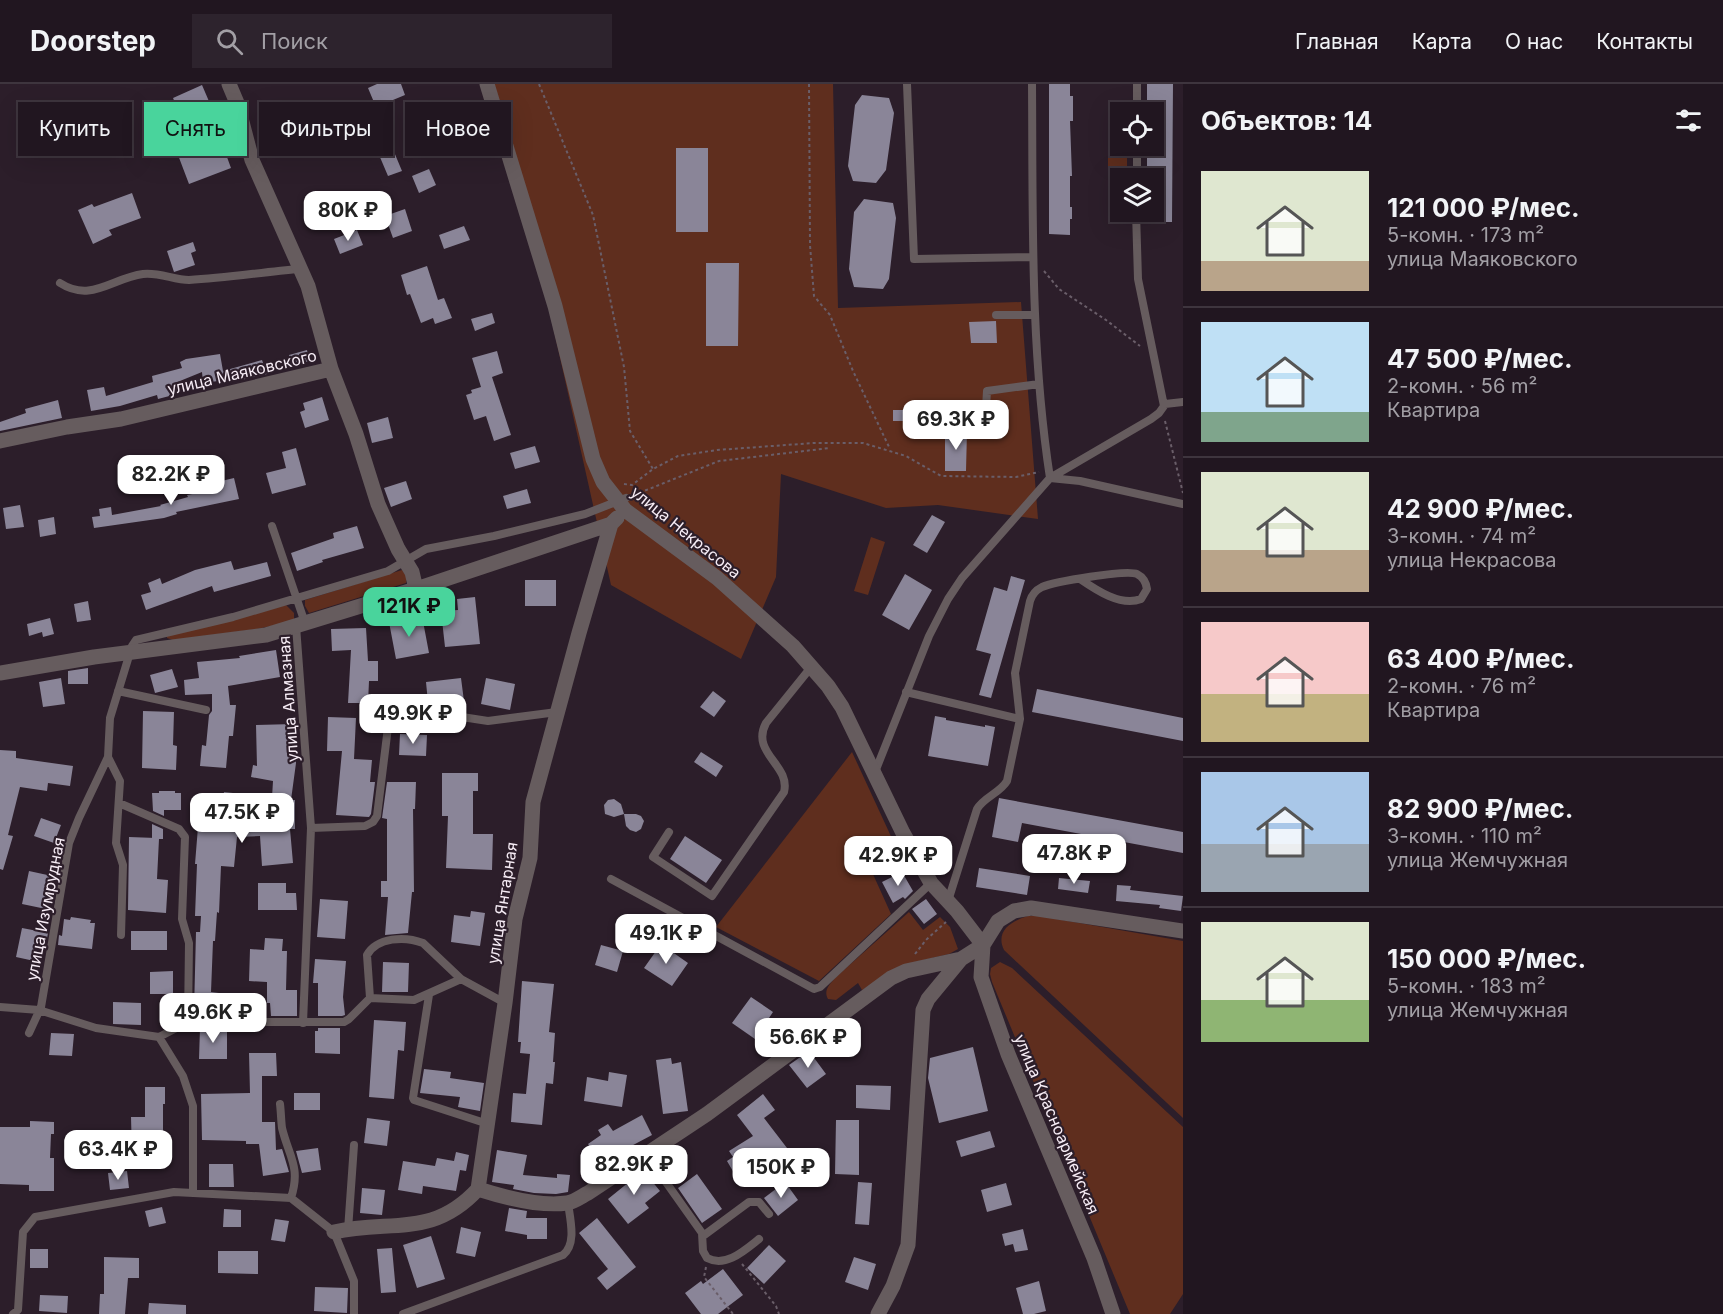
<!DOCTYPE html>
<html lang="ru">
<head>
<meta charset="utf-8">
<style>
  :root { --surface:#211620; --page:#2d232d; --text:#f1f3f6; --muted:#a29fa5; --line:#3e353e; --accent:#49d49c }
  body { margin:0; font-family:Inter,sans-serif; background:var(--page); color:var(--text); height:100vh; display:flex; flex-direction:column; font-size:22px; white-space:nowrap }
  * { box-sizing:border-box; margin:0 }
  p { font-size:20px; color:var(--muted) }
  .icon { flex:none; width:33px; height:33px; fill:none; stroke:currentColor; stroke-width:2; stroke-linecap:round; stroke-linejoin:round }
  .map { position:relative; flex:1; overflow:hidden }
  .drawer { display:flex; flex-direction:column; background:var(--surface); width:540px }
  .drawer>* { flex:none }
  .banner { position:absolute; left:18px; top:18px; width:570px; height:54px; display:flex; gap:12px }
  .tools { position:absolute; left:1110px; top:18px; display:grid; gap:12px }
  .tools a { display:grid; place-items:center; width:54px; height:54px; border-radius:0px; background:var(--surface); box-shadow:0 6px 24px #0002,0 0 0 2px var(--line); font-size:30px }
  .price { position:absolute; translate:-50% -51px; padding:0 14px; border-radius:12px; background:#fff; color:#222; font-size:20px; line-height:39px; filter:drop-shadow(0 2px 3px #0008) }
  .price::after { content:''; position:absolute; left:50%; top:36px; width:18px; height:14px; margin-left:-9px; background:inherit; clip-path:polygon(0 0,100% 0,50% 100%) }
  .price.active { background:var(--accent); color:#111 }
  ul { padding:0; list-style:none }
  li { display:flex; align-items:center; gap:18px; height:150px; padding:0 18px }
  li+li { border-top:2px solid var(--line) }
  li span { display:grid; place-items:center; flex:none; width:168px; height:120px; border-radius:0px; color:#555 }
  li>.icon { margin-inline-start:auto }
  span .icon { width:72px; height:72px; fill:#fffc; stroke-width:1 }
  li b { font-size:26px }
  h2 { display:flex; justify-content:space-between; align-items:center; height:72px; padding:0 18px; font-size:26px }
  .chip { padding:0 21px; border-radius:0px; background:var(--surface); box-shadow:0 6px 24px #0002,0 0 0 2px var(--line); font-size:21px; line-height:54px }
  .chip.active { background:var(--accent); color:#111 }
  header { display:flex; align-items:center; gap:36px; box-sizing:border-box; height:84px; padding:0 30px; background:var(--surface); border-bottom:2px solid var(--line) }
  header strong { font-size:28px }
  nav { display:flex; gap:33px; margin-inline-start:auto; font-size:21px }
  .search { width:420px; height:54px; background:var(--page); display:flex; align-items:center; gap:15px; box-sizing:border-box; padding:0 21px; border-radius:0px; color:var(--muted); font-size:22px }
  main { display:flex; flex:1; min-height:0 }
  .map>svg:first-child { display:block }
</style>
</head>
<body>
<header>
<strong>Doorstep</strong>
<div class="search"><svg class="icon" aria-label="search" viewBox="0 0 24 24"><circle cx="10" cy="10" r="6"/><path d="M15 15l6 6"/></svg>Поиск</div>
<nav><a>Главная</a><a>Карта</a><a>О нас</a><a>Контакты</a></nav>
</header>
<main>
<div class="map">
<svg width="1183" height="1230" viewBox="0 0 1183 1230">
  <rect width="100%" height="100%" fill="#2c1e2a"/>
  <path fill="#5f2e1e" d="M486,0H833L838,224L1021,218L1038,435L938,421L886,424L781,390L776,493L741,575L611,501L526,122Z
    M1108,69H1127V91H1108Z
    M871,453L885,458L868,511L854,507Z
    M402,486L407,493L406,499L309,529L305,522V516Z
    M286,521L294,529V535L290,538L257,545L173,556L167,554V551Z
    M852,668L901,774L872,788L891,830L819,897L716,843Z
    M909,828L923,846L940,833L950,843L958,865L949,870L907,880L862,906L858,899L836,916L828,915C823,906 830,900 836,893Z
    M1028,832H1039L1183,857V1034L1004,866C995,847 1011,837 1028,832Z
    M1000,878L1012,884L1183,1043V1210L1170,1230H1130L992,898L990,890L991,884Z"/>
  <path fill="#8a8598" d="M377,0H401L405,11L376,23L368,4Z
    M1049,0H1070V12H1073V37H1070L1072,92H1070V123H1072V135H1070V151L1049,150Z
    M1147,0H1173L1172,138H1147V128H1154V94H1147V62H1154V28H1147Z
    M202,1L214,29L185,42L173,14Z
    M862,11L889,14L894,29L886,86L876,99L853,97L848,82L855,21Z
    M320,22L321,25L327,22L333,34L329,36L333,44L319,51L308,28Z
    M386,38L395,62L392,63L402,87L388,92L368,45Z
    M220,54L231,84L189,100L178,71Z
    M676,64H708V148H676Z
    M429,85L436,101L419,109L412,92Z
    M132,109L141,134L109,146L112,151L93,160L78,126L92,120L94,123Z
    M864,115L893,119L896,134L889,195L883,205L854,203L849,185L854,128Z
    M405,125L412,147L393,154L385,132Z
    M464,142L470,156L444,165L439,151Z
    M357,146L363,161L340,170L334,155Z
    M193,158L196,167L191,169L195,181L174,188L167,167Z
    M706,179H739L738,262H706Z
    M427,182L438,216L444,214L452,234L435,240L433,234L421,239L410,210L407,211L401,191Z
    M492,229L495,239L475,247L471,235Z
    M996,237L997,259H971L969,238Z
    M307,266L309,277L292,282L289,271Z
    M497,267L503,289L492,293L511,351L494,357L486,332L474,336L466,311L472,309L471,306L481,303L472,274Z
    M220,270L223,287L262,276L267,290L241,296V294L203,299L202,288L175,299L177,310L158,315L157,311L120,322L91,327L87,306L104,303L106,312L153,298L152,292L182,284L180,278L186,275Z
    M322,313L329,336L305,344L300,328L305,326L303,319Z
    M58,316L62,334L0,347V338L26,329L25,325Z
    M893,326H911V337H893Z
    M388,333L393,354L372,359L367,339Z
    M945,347H967L966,387H945Z
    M535,362L540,378L515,385L510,369Z
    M296,364L306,401L272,410L266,389L286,384L282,368Z
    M234,394L239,415L176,428L177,430L164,434L94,444L92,433L100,432L99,425L111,423L112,431L161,422L160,421L188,413L187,411L214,406L213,399Z
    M406,397L412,415L391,423L384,404Z
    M527,405L531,419L507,425L503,412Z
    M20,421L24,443L6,445L3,424Z
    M932,431L945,438L927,469L913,461Z
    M54,433L56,450L40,453L38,436Z
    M357,442L364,464L322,476L323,478L297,487L291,469L334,454L333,449Z
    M231,477L234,486L267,478L271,492L214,508L212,502L146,526L141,511L151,508L148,499L160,494L162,500L195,486Z
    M905,490L932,506L909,546L882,531Z
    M1011,492L1025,496L991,614L979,611L991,570L976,566L994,503L1007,507Z
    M525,496H556V522H525Z
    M475,513L480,560L445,563L441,527L458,526L457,515Z
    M88,517L91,536L77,538L74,520Z
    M422,532L429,569L396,575L389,538Z
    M50,534L54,550L43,553L42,548L29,552L27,540Z
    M366,544L368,577H378V597H369L368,619H348L351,566L332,567L331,545Z
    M276,566L280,593L228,602L230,621H236L233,652H229L226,684L200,682L202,661L206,662L209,631L212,627V610L185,611L184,596L199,594L197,578L240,574L239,572Z
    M88,584V600H68V587Z
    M172,585L178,603L155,609L150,591Z
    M61,594L65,620L43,623L39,598Z
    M461,594L465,625L429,629L426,598Z
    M486,594L515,600L510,626L481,620Z
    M1037,605L1183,634V657L1032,628Z
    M713,607L726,617L714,633L700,623Z
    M143,627L174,628L173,661L177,662L176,686L142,684Z
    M935,632L946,634V636L985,643V641L995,643L988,682L928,672Z
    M328,633L356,634L354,675L372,676L370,698H375L371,730L369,733L336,731L342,667H327Z
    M294,640L296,679L291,716H295V745H290L293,779L262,782L260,752L237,753L234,783L221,782L219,829L217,828L215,857H213L211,908L219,909V932H200V927H194L196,848H200L201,832H195L197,780H195L198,743H205L208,714L223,715L224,708L242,710L240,730H271L273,697L251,693L253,681L257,682L256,641Z
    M400,650L427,651L426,672L399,671Z
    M0,666L16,667V674L73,682L70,702L48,699L47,707L20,703L8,751L13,752L3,786L0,785Z
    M701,668L723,682L716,693L694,678Z
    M442,689H478V707H473V750H493L492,786L446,784L448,732H442Z
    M387,698H416L415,725H413L414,808H412L408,849L385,851L388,813H381V797H387V735L382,734Z
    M159,707H175V709H181V726H164V732L153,727L152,709H159Z
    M999,714L1183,748V769L1022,739L1018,758L992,753Z
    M614,715L621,720L624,730H636L641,732L644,737L641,745L636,748L630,746L626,742L624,730L614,733L605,730L604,721L608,716Z
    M41,734L61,741L54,759L34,752Z
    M152,740L163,745V755H159L157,795L168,796L166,829L128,826L129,753L156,754H152Z
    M685,752L722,776L706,799L670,775Z
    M979,784L1030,792L1027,811L976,803Z
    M29,787L52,792L46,825L22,820Z
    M902,788L913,807L905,815L903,813L893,819L882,798Z
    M1059,794L1090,797L1088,809L1058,805Z
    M258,799H286V809H296L297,826H258Z
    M1117,801L1131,802L1130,806L1183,812L1181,827L1159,824L1160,821L1116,817Z
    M320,815L348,817L345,855L317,853Z
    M926,815L937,830L924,840L912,825Z
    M471,827L485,829L480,862L451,858L454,831L470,833Z
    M71,833L91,836L90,839H95L92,865L58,861L59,851L62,852L64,835L70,836Z
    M22,844L48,849L46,859H43L39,878L16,873Z
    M131,847H167V866H131Z
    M265,854L283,855L282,867H287L286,906H297V932H271L270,919H267V898L249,897L250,865L264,866Z
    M661,860L688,879L672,902L644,884Z
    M601,861L623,867L617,888L595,881Z
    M315,875L346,877L343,913L345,931L342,932H318V899H313Z
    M383,878L409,879L408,908H382Z
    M173,887V910H150V888Z
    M522,897L554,900L549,948L555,949L553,978H555L553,1000L546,999L542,1041L511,1038L513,1009L526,1010L530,970L520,969L521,958H518Z
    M751,913L773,928L755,955L732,939Z
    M113,918L141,919V941L113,940Z
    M374,936L406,938L404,967L398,966L394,1015L369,1013Z
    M200,944L227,946V975H199Z
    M318,944H340V970L315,969V947H318Z
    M51,949L74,950L72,972L49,971Z
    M973,963L988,1027L939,1039L928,994L930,974Z
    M809,967L826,990L807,1004L789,981Z
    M249,969H276L277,992H262V1038H275L276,1066L282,1065L283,1068L289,1088L263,1092L259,1060H246V1057L202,1056L201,1010L250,1009Z
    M671,974L672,980L681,978L688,1027L663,1030L656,976Z
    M424,985L451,988L450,994L484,999L480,1027L458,1023L460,1013L420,1009Z
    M609,988L627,991L622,1023L584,1017L587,993L608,997Z
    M856,1001L891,1002L890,1026L856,1024Z
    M145,1003H165V1020H163V1070H132L131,1033H145Z
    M294,1009H320V1026H294Z
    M763,1010L775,1026L764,1034L787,1064L771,1077L765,1069L734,1089L727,1077L733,1073L729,1067L753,1052L737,1031Z
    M642,1031L652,1051L620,1068L624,1074L605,1085L588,1060L601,1051L598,1046L608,1040L613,1047Z
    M367,1034L390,1037L387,1062L364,1059Z
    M836,1036H859V1091L835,1090Z
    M30,1037L54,1038V1050H51L50,1074H54V1107H29V1101L0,1100V1043H30Z
    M990,1047L995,1063L961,1073L956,1057Z
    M318,1064L321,1086L302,1089L296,1067Z
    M497,1066L527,1071L523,1091L557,1094V1090L570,1091L568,1108L556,1110L534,1109L513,1105L514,1101L492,1098Z
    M456,1068L469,1071L466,1087L460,1086L456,1107L423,1102L422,1110L398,1106L403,1077L435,1082L437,1074L454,1077Z
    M209,1080H233L234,1103H209Z
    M642,1085L660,1107L645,1119L649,1124L628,1140L608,1115L629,1098L627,1095Z
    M127,1087L129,1104L110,1106L108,1089Z
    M697,1090L722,1125L702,1139L678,1104Z
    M785,1098L798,1116L778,1132L764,1114Z
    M858,1098L872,1099L869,1141L855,1140Z
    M1006,1099L1012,1121L987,1128L981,1106Z
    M362,1104L385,1106L382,1131L360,1129Z
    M162,1123L166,1139L149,1143L145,1127Z
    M509,1124L527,1127L526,1134H547V1155H527V1151L505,1147Z
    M224,1125L241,1126V1143H223Z
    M597,1134L636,1183L607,1206L597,1194L608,1185L579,1149Z
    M275,1135L289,1137L285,1158L271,1156Z
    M461,1143L481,1148L475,1173L456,1169Z
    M1023,1145L1028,1166L1015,1168L1013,1160L1005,1162L1002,1150Z
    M431,1152L445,1195L417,1204L403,1161Z
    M769,1161L786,1177L764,1200L747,1184Z
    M392,1164L396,1208L381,1209L377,1165Z
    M30,1165H48V1184H30Z
    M218,1167H258V1190L218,1189Z
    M104,1173L139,1174V1194H128L125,1230H99L100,1210H104Z
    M854,1173L876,1180L868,1206L845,1198Z
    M723,1185L743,1211L718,1230H701L685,1209L701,1197L703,1200Z
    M1039,1197L1046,1227L1034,1230H1023L1016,1204Z
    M315,1203L348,1204L347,1229L314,1227Z
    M40,1211L68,1212L67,1229L39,1227Z
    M149,1219L186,1221V1230H148Z"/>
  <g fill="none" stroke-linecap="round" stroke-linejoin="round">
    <path stroke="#6a5e69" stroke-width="2" stroke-dasharray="3 3" stroke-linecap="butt" d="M539,0L593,131L624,283L630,347L653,385
      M809,0L810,161L814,212L830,231L853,287L890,365
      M1044,187L1059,205L1106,236L1140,262
      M1165,337L1183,409
      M624,400L632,401L653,385L678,372L717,366L814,359H863L906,372L941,392L1016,393L1039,388
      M634,411L719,377L830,364
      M915,870L926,856L946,838
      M742,1180L776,1222L779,1230
      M706,1183L704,1193L733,1230"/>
    <path stroke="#665c5e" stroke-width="8" d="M907,0L914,175L1033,173
      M1032,0C1033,131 1030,264 1050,394
      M1137,28V0
      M1137,94V62
      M60,199C91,219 112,194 143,190C159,188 174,196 189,196C226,194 263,188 299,185
      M996,231H1035
      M1165,320L1183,318
      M986,324L987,307L1039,300
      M1050,394L1080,397L1183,420
      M272,442L305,539
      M296,542L311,744L303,939
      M118,607L206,626
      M906,608L1020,635L1015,589L1030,517C1032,510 1036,506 1042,503C1054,498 1127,485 1137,490C1143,493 1146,498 1147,505L1141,515C1121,523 1096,506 1080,495
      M449,631L488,637L557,628
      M108,673L120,697L116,759L123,781L121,851
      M875,688L929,552L948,515L962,494L1050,394L1151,335L1159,329L1164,322L1138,195L1136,128
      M119,719L179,745L185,753L182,835L189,859L188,938
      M311,744L365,742L373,738L377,732L389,635
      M669,748L653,773L712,812L784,708C791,681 750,669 766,639L812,582
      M611,795L814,905L820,903L931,799
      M948,817L977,725C984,713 1000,709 1007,697L1020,635
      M429,911L413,1014L414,1016L488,1040
      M370,914L414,916L461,895
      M0,923L39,926L96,944L159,953L188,938H344L349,935L370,914L367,871C377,853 405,852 423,859L461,895L505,919
      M29,949L41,923L69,759L79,734L108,673L110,634L132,562L136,556L233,533L388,487L426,465L494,452L585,430L626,414
      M159,953L183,992L193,1022V1109
      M280,1020C281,1028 281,1036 282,1044C289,1073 301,1083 291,1114
      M646,1070L702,1149L703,1167L707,1174C726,1184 745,1166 759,1155
      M348,1146L354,1061
      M703,1152L749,1118H759L769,1130
      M13,1230L18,1226L23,1148L35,1133L174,1108L291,1114L334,1148L354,1197V1230
      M403,1230L563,1171C577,1160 570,1135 568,1119"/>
    <path stroke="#665c5e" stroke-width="15" d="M229,0L237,19L252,76L308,202L331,285L356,350L378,420L398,465L412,488L416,505
      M487,0L555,222L593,375L603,398L625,426L717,494L793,562L828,602L842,623L903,749L931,799L957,827L983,861
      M0,357L67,343L121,335L331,285
      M0,589L94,573L266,551L416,505L611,440L617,434
      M478,1105L505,919L515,835L530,774L533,718L579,549L611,440
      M478,1105C503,1113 539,1123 567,1119C574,1118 582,1112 588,1109L707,1030L891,894L906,887L961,875
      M334,1148C390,1135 432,1155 478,1105
      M878,1230L893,1202L908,1161L923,926L928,915L961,875L983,861
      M1113,1230L1094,1174L1008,970L981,893L983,861L998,837L1014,827L1031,824L1183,847"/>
  </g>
  <g text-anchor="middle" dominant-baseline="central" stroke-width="4.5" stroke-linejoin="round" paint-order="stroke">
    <g font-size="16" fill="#f6ecf5" stroke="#2c1e2a">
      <text transform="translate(242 288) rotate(-13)">улица Маяковского</text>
      <text transform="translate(686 448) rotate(39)">улица Некрасова</text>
      <text transform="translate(288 615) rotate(-94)">улица Алмазная</text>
      <text transform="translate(502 819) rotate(-81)">улица Янтарная</text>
      <text transform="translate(45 825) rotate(-79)">улица Изумрудная</text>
      <text transform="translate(1057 1040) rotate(67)">улица Красноармейская</text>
    </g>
  </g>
</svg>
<div class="tools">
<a><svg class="icon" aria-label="locate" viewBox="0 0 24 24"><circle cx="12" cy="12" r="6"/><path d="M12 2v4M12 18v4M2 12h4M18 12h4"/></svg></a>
<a><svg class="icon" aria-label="layers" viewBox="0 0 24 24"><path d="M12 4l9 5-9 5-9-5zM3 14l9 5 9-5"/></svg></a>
</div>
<b class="price" style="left:348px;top:158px">80K ₽</b>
<b class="price" style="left:956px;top:367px">69.3K ₽</b>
<b class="price" style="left:171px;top:422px">82.2K ₽</b>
<b class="price active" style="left:409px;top:554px">121K ₽</b>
<b class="price" style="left:413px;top:661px">49.9K ₽</b>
<b class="price" style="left:242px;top:760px">47.5K ₽</b>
<b class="price" style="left:1074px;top:801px">47.8K ₽</b>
<b class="price" style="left:898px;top:803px">42.9K ₽</b>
<b class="price" style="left:666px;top:881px">49.1K ₽</b>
<b class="price" style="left:213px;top:960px">49.6K ₽</b>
<b class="price" style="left:808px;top:985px">56.6K ₽</b>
<b class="price" style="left:118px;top:1097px">63.4K ₽</b>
<b class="price" style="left:634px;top:1112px">82.9K ₽</b>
<b class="price" style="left:781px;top:1115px">150K ₽</b>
<div class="banner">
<a class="chip">Купить</a>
<a class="chip active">Снять</a>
<a class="chip">Фильтры</a>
<a class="chip">Новое</a>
</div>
</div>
<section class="drawer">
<h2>Объектов: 14<svg class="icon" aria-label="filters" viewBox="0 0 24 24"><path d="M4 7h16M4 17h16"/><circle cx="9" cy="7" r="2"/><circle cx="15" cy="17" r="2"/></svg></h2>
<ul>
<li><span style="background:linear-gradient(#dfe7d0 75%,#b9a48a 0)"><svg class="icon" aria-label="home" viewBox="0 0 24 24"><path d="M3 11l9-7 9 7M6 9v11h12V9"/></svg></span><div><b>121 000 ₽/мес.</b><p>5-комн. · 173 m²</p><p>улица Маяковского</p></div></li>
<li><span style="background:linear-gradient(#bfe0f5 75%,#7fa58c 0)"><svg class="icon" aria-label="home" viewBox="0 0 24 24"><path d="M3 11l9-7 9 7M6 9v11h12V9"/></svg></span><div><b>47 500 ₽/мес.</b><p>2-комн. · 56 m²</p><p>Квартира</p></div></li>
<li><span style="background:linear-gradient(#dfe7d0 65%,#b9a48a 0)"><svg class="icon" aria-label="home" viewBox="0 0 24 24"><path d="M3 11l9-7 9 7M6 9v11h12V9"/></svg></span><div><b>42 900 ₽/мес.</b><p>3-комн. · 74 m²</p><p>улица Некрасова</p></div></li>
<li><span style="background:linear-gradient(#f6c9c9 60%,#c2b280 0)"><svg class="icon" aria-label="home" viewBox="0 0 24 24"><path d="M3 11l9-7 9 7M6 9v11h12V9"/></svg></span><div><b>63 400 ₽/мес.</b><p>2-комн. · 76 m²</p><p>Квартира</p></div></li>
<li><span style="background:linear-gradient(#a9c7e8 60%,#9aa5b1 0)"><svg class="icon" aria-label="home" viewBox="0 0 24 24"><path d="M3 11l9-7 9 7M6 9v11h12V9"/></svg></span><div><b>82 900 ₽/мес.</b><p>3-комн. · 110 m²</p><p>улица Жемчужная</p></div></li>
<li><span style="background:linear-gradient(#dfe7d0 65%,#8fb573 0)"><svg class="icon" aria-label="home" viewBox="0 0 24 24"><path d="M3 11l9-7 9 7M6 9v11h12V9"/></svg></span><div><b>150 000 ₽/мес.</b><p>5-комн. · 183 m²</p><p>улица Жемчужная</p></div></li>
</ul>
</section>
</main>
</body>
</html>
